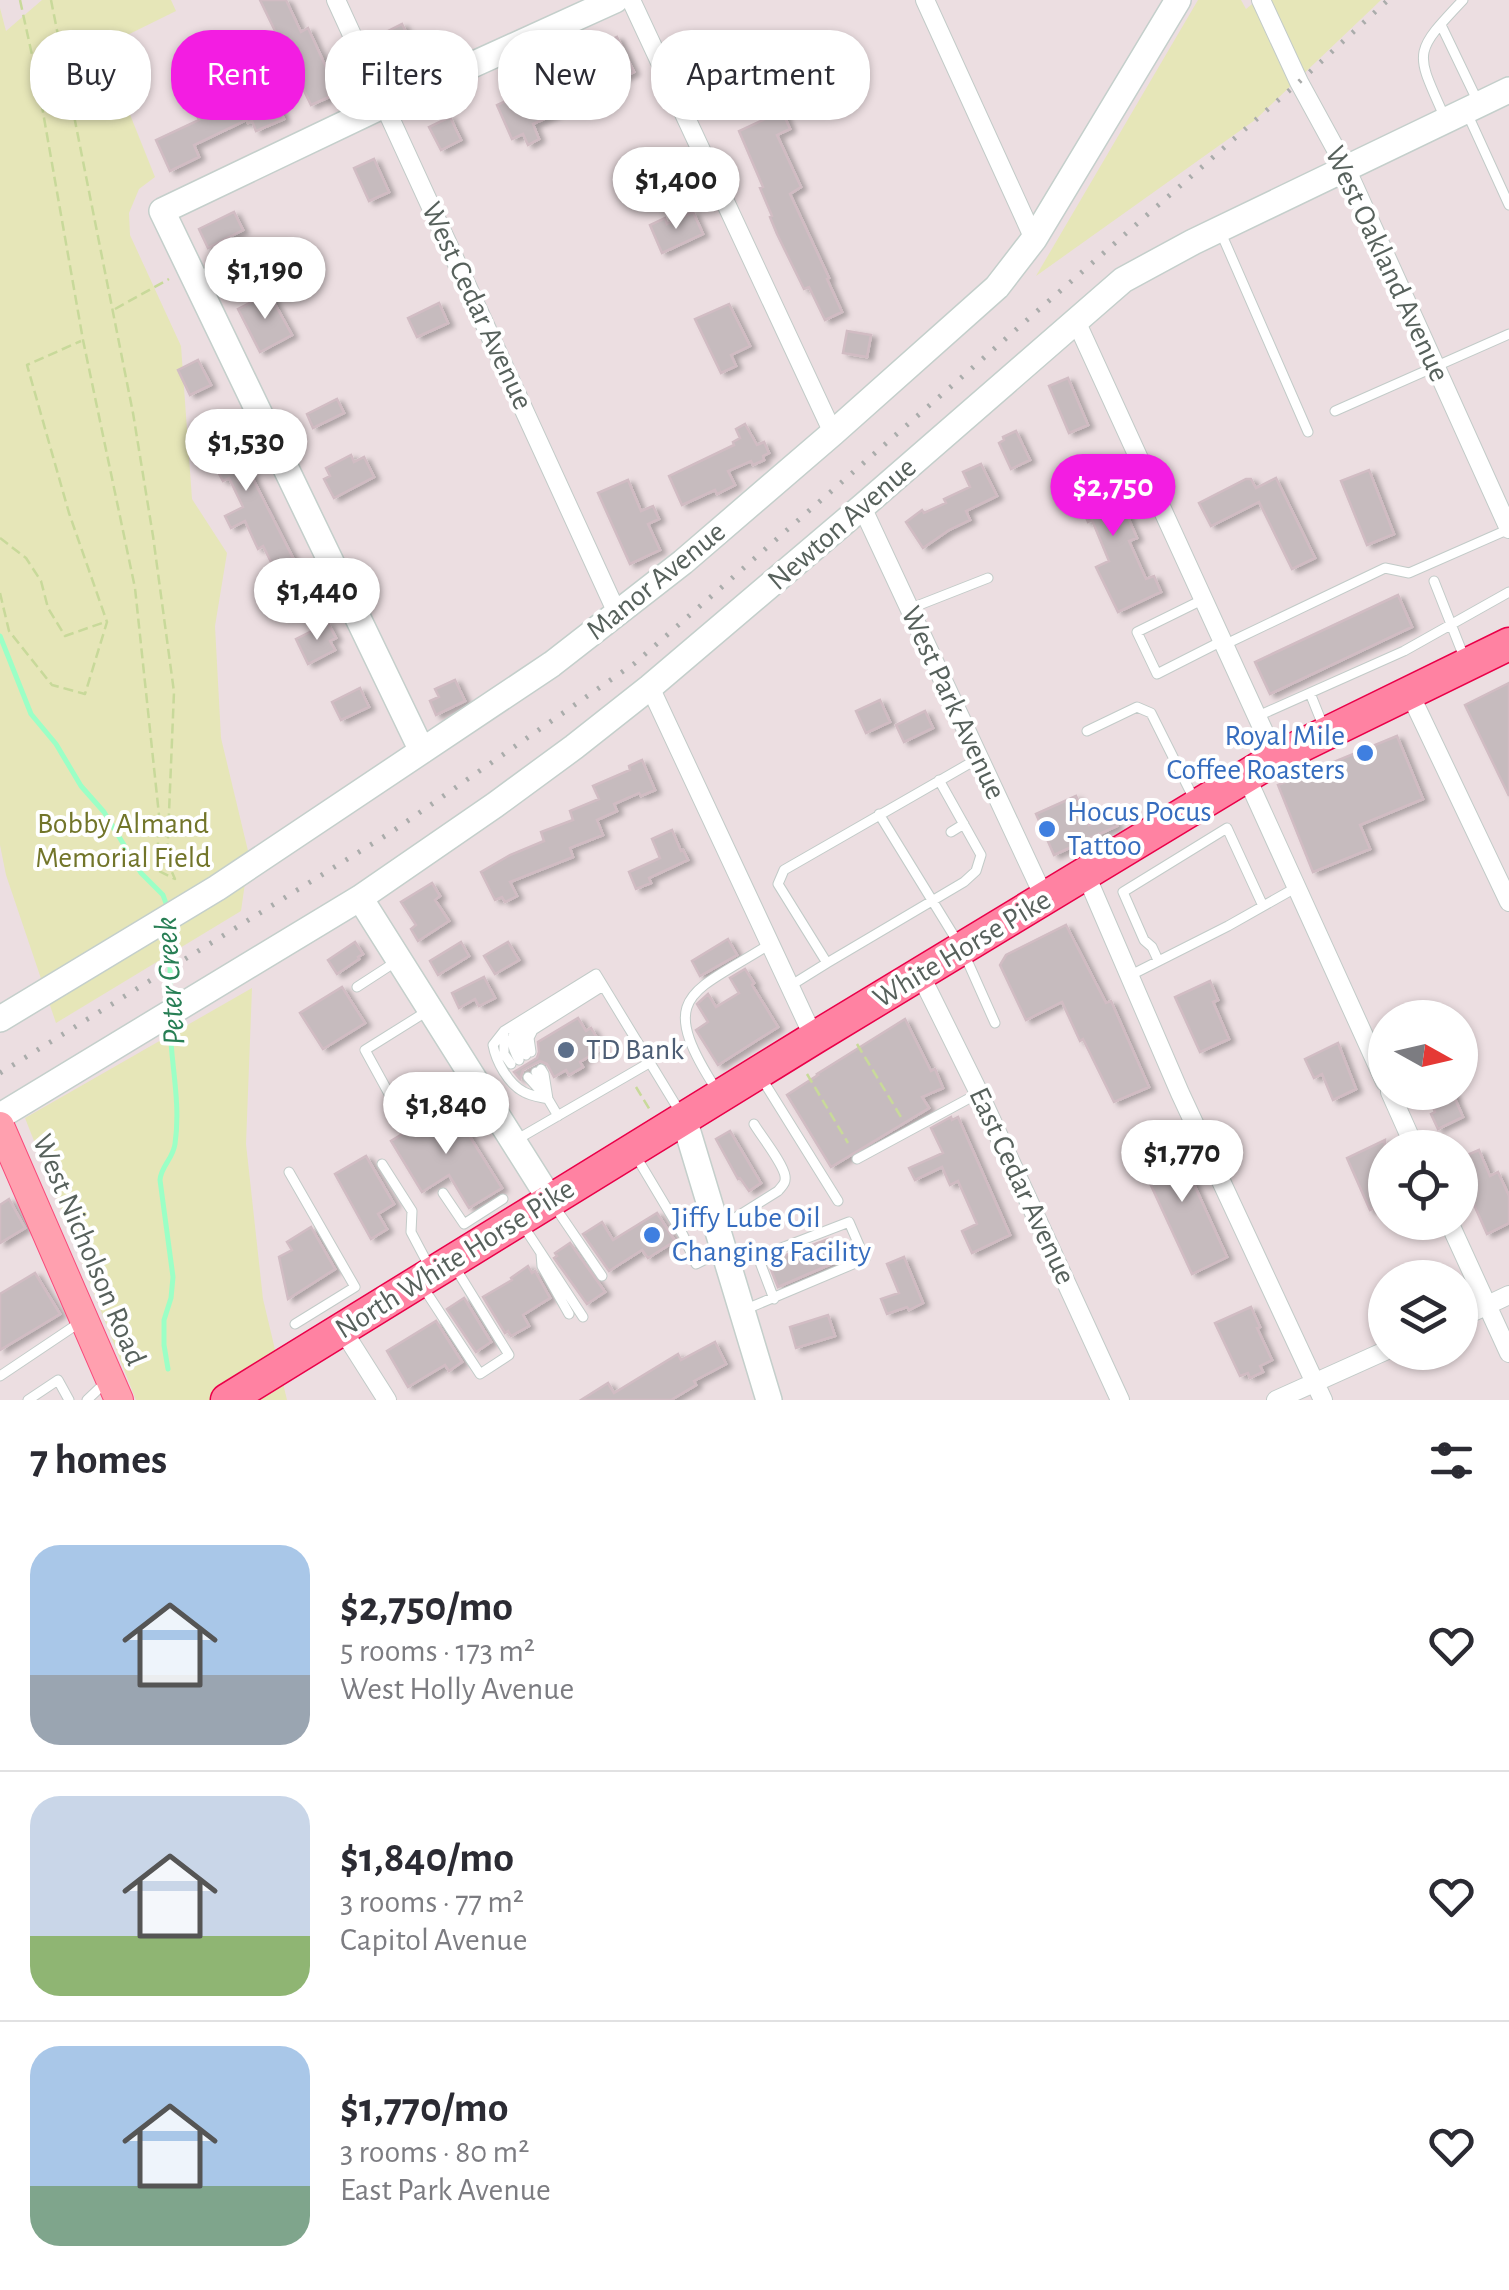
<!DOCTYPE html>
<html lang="en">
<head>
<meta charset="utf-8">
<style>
  :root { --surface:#fff; --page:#f2f2f3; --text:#2b2b33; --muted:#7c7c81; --line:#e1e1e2; --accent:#f31de2 }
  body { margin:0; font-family:"Alegreya Sans",sans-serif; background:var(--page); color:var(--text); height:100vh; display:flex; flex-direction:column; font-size:38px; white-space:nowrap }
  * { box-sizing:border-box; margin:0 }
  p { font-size:32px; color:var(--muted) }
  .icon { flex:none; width:55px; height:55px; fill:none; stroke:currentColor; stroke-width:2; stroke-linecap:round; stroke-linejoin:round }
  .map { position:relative; height:1400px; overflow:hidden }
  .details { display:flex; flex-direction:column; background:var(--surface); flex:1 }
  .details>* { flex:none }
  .hud { position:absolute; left:30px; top:30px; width:1000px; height:90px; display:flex; gap:20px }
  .needle { width:65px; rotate:98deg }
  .tools { position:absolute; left:1368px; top:1000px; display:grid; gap:20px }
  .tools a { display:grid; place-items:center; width:110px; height:110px; border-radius:50%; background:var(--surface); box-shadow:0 2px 8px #0004; font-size:50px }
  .price { position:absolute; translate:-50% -85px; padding:0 22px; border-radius:35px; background:#fff; color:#222; font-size:32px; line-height:65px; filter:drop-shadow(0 2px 5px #0008) }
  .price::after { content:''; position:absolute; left:50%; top:60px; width:30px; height:22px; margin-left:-15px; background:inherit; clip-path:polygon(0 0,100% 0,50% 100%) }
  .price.on { background:var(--accent); color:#fff }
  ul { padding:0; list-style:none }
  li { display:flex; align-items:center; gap:30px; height:250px; padding:0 30px }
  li+li { border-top:2px solid var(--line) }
  li span { display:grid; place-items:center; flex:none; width:280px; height:200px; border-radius:30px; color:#555 }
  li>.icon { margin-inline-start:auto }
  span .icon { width:120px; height:120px; fill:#fffc; stroke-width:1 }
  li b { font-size:42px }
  h2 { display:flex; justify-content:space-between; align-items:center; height:120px; padding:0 30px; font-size:42px }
  .tag { padding:0 35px; border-radius:40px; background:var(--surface); box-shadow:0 2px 8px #0004; font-size:35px; line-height:90px }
  .tag.on { background:var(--accent); color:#fff }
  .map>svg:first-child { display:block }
</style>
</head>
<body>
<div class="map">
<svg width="1509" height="1400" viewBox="0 0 1509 1400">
  <defs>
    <filter id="shadow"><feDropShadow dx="5.5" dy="3" stdDeviation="2.5" flood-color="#0004"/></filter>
  </defs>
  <rect width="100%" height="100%" fill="#ecdee1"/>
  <path fill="#e6e6b8" d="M42,0H171L176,11L103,47L155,177L139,189L129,213L130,235L181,346L192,499L227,553L215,626L221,738L249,855L241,911L56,1023L6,875L0,845V8L6,31Z
    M1198,0H1241L1246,9L1257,0H1381L1255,120L1036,276Z
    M252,988L246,1144L263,1299L287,1400H136L25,1118Z"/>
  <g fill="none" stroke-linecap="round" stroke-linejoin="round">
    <path stroke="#9bffc6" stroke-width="5" d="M0,636L31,714L56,744L81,786L104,812L141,873L163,895L168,909
      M170,1004V925
      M168,1369L164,1345V1320L171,1298L173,1277L160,1180C161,1166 173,1159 175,1144C181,1103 171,1065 170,1025"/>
  </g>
  <path fill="#c6bbbe" stroke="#d1bcc3" stroke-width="2.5" filter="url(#shadow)" d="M260,0H286L301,32L308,28L338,93L311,105Z
    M402,24L415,51L397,60L384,33Z
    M617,37L634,72L591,93L579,68L603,57L598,46Z
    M548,76L562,106L553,110L555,114L533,124L539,139L528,145L523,134L512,139L497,105L532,89L530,85Z
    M274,97L284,119L256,131L252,121L248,123L246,120L194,145L199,157L170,171L156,140L199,120L194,110L211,102L217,115L254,98L257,105Z
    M782,111L790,129L777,135L801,187L790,194L829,278L827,279L842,312L825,320L809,287L804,289L777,234L770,217L772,216L760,188L763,187L739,131Z
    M450,117L461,140L441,150L429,127Z
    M374,159L389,192L369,201L354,168Z
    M234,212L243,230L208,248L199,229Z
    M693,212L703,234L662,253L650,225L665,218L667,224Z
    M269,293L292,335L260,352L238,309Z
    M439,303L448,323L417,337L408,318Z
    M729,304L750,346L731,355L736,366L721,373L695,319Z
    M847,331L871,335L867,357L843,353Z
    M198,360L211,385L190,395L178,370Z
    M1068,378L1088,425L1069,433L1049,386Z
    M337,399L344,413L313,428L307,414Z
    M223,413L248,469L294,560L275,570L263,546L258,549L245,521L231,528L225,516L243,507L229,478L223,481L216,468L222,465L202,423Z
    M745,424L757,445L764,442L769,453L763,456L764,460L753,465L751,461L728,471L735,485L717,494L715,490L682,505L669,476L734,445L733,442L740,438L736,429Z
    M1016,431L1030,460L1011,469L999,443L1004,440L1003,437Z
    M351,455L354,462L364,457L374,477L334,498L324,479L330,476L326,468Z
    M1092,456L1109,493L1116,490L1137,538L1129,541L1146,579L1154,576L1161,592L1118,612L1096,567L1109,561L1092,520L1088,522L1072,484L1079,481L1072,466Z
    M981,464L997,496L966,511L970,520L949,530L923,548L906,522L922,510L924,513L946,503L944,499L970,487L963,472Z
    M1369,470L1394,534L1367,545L1341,481Z
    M1276,478L1315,558L1292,569L1259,502L1211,526L1199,503L1246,479H1251L1256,488Z
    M628,480L641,511L653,506L659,519L648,524L660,550L630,564L598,493Z
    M1398,595L1412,627L1270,694L1255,662Z
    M328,623L336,638L330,641L335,650L308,664L296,639Z
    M455,680L465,701L436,715L430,701L439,697L435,689Z
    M1509,683V796L1465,705Z
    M360,688L369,707L341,720L332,702Z
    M880,700L890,722L866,733L856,711Z
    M925,711L933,728L904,742L896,725Z
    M1397,736L1423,799L1360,825L1370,849L1313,872L1278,785Z
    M642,760L655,790L641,796L639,793L614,804L617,811L597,820L603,835L570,848L573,857L510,882L517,896L505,902L502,897L495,900L481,872L510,855L544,841L541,832L573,820L570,811L599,799L593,786L630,770L629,766Z
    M1076,796L1089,825L1112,815L1117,826L1054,855L1036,814Z
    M672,830L681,851L683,850L688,860L649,878L651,883L636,889L629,872L660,858L652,839Z
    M432,883L440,896L435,900L449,921L418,941L411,929L416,925L401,902Z
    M1066,925L1106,1003L1111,1001L1149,1087L1114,1102L1083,1039L1080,1041L1062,1002L1026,1020L1000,965L1006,955Z
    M728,939L737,955L700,976L692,961Z
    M355,942L363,954L358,957L359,959L337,974L328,960Z
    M461,942L469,956L438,975L430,961Z
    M508,942L519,960L495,974L484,956Z
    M745,969L754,983L752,985L778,1027L718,1065L696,1030L708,1022L697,1004L708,994L716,1007L739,993L730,978Z
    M484,977L495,998L479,1006L475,999L459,1008L452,993Z
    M1210,981L1218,1000L1213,1002L1229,1039L1200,1052L1175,997Z
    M342,987L365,1023L323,1049L300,1013Z
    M578,1018L586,1031L591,1028L603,1048L580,1062L583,1067L569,1075L566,1070L554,1077L547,1064L540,1061L523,1070L520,1079L519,1078L514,1072L537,1058L539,1052L538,1042Z
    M905,1019L931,1071L935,1069L943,1088L922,1097L929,1108L831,1167L787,1095L818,1075L817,1074Z
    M1338,1043L1356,1089L1333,1100L1322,1074L1314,1078L1305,1059Z
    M1427,1092H1452L1463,1117L1438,1129L1431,1114L1435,1112Z
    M450,1105L502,1188L469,1208L449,1175L422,1192L391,1141Z
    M951,1117L952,1120L958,1117L1010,1235L972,1253L962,1231L977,1224L958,1181L950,1185L942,1167L915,1180L909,1168L943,1153L931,1128Z
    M730,1131L761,1183L749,1191L740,1178L738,1179L716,1139Z
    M1172,1136L1227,1257L1192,1274L1136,1153Z
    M1385,1140V1203L1370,1210L1347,1158Z
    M1479,1150L1490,1176L1498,1172L1509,1196V1223L1487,1234L1460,1173V1158Z
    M366,1156L394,1204L378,1214L387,1229L371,1239L335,1174Z
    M9,1199L25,1228L0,1243V1205Z
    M657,1213L675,1241L648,1258L642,1250L609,1271L583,1234L602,1222L613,1240Z
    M311,1227L335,1269L288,1299L279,1257L292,1250L287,1242Z
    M828,1239L838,1261L778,1287L768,1262Z
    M570,1243L605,1292L587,1304L554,1258L557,1256L555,1253Z
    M904,1257L923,1303L909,1310L907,1307L887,1314L881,1299L899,1293L887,1264Z
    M528,1266L532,1273L535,1271L550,1298L523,1315L529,1326L511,1336L508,1331L505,1333L483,1297L512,1280L511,1278Z
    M35,1273L60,1314L0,1350V1294Z
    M464,1298L491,1342L476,1352L447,1309Z
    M1251,1307L1260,1327L1257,1328L1272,1360L1260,1366L1263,1372L1250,1378L1248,1373L1240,1376L1215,1323Z
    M828,1315L835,1336L796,1348L790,1327Z
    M436,1321L462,1362L449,1371L445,1365L408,1387L387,1351Z
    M715,1342L726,1364L694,1381L696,1385L671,1400H581L608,1383L614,1393L678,1354L681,1360Z"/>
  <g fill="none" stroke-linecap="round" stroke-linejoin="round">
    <g stroke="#c2cbc8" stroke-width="11">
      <path id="lane" d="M1441,25L1478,102
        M1467,113L1509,205
        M1445,118C1415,51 1412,54 1463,0
        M1221,233L1308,432
        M1335,411L1509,334
        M1434,581L1464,657
        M1202,600L1137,632L1157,674L1224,640
        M909,609L988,578
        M1226,644L1385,568L1409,573L1509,529
        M1310,693L1324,728
        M1258,716L1404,651L1509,592
        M1087,731L1137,707L1151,713L1194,799
        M879,814L962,949L995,1023
        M951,832L964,824
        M1158,960L1152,947L1144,940L1123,892L1227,828L1263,906
        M827,963L964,882L976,871L981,855L939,780
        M1129,976L1228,926L1297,887
        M790,986L827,963L778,884L784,870L979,758
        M357,987L397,961
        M429,1010L365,1050L399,1112L465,1071
        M518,1024C510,1038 511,1046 519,1060
        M504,1031V1054L511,1064
        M531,1052L529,1038L533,1030L603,986
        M526,1055C520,1044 519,1039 525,1028L599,980
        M541,1069L544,1074L548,1099
        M536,1072L543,1088
        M528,1077L546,1097
        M762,1079L838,1201
        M716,1089C655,994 691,994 770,944
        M558,1116L548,1099C540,1097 531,1096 524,1092C508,1084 496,1061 493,1045L504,1031L596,974L680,1112
        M516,1140L649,1063
        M637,1158L683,1235L696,1264L720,1252
        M857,1159L979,1093
        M382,1164L412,1211L411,1232L430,1268
        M289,1172L355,1287L295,1324
        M443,1193L464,1224L503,1199
        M555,1207L602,1276
        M524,1227L583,1317
        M719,1228L778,1191C783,1185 786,1183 785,1176C783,1163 761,1136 754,1124
        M541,1254L542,1266L569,1314
        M423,1287L480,1374L509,1355L456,1269
        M744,1310L865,1259L849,1222L758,1257L774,1299
        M0,1376L82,1321
        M28,1400L58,1380L69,1400
        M87,1400L107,1381"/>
    </g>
    <g stroke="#c2cbc8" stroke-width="20">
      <path id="street" d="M336,0L617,613
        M631,0L833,433
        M925,0L1034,239
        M1261,0L1299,82L1346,168L1509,529
        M1076,321L1276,758
        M862,507L1045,899
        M650,687L814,1038
        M1409,692L1509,902
        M1246,776L1385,1082
        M1086,875L1180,1093L1323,1400
        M920,974L979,1093L1120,1400
        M1390,1092L1415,1148
        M1449,1222L1509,1353
        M1460,1318L1509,1295
        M342,1329L387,1400
        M1276,1400L1385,1351"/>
    </g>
    <g stroke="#c4cfcb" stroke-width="28">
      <path id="secondary" d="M422,751L162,211L384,105L615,0
        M360,898L551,1201
        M0,1019L217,888L552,664L683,562L833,433L997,287L1034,239L1178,0
        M0,1116L360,898L495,805L574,747L650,687L862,507L1123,280L1193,242L1509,90
        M684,1119L769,1400"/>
    </g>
    <g stroke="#f94a7b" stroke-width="30">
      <path id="primary" d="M0,1126L119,1400"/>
    </g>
    <g stroke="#ea0049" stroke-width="35">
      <path id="highway" d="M227,1400L814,1038L1276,758L1509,644"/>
    </g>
    <path stroke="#c8d99a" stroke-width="2.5" stroke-dasharray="10 5" stroke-linecap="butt" d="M20,0L37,78L83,340L135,588L159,815L157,870L175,879L167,861L174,692L153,536L133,413L51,0
      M115,309L169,279
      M0,538L26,558L41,581L48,608L65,636L105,622
      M0,593L9,631L52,685L85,694L107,622L69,513L27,365L81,341
      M857,1044L901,1117
      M807,1074L848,1143
      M636,1087L650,1110"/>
    <use href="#lane" stroke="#fff" stroke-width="9"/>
    <use href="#street" stroke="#fff" stroke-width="18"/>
    <use href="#secondary" stroke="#fff" stroke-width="25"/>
    <use href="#primary" stroke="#ffa0af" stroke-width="28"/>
    <use href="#highway" stroke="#ff82a2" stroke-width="32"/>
    <path stroke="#aaacab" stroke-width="5" stroke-dasharray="2.5 12" stroke-linecap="butt" d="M0,1073L393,831L635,663L1299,82L1388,0"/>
  </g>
  <g fill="#3f7fe0" stroke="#fff" stroke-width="4">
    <circle cx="1365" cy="753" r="10"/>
    <circle cx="1047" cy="829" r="10"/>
    <circle cx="652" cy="1235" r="10"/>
  </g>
  <circle fill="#5c6f8a" stroke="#fff" stroke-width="4" cx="566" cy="1050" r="10"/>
  <g text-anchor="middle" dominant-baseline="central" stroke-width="8" stroke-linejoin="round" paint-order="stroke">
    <g font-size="30" fill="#57615c" stroke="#fff">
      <text transform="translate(1387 264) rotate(65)">West Oakland Avenue</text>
      <text transform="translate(477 306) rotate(65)">West Cedar Avenue</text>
      <text transform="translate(842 524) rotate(-41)">Newton Avenue</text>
      <text transform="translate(656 581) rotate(-39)">Manor Avenue</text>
      <text transform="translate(953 703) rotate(65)">West Park Avenue</text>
      <text transform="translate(962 949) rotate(-31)">White Horse Pike</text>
      <text transform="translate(1022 1186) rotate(65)">East Cedar Avenue</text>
      <text transform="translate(89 1250) rotate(67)">West Nicholson Road</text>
      <text transform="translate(455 1259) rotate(-32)">North White Horse Pike</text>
    </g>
    <g font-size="30" fill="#366cbe" stroke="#fff" text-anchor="start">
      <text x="1345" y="736" text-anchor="end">Royal Mile<tspan x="1345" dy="34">Coffee Roasters</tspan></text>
      <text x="1067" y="812">Hocus Pocus<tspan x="1067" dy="34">Tattoo</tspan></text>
      <text x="672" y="1218">Jiffy Lube Oil<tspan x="672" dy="34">Changing Facility</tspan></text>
    </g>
    <g font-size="30" fill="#72752a" stroke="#fff">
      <text x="123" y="824">Bobby Almand<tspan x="123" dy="34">Memorial Field</tspan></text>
    </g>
    <g font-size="30" fill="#4e5e75" stroke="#fff" text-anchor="start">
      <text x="586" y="1050">TD Bank</text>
    </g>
    <g font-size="32" font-style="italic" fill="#287f55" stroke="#fff">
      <text transform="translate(170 981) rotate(-94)">Peter Creek</text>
    </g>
  </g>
</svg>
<div class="tools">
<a><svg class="needle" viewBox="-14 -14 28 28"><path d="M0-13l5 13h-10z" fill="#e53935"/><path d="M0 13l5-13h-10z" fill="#7c7c81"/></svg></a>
<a><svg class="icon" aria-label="locate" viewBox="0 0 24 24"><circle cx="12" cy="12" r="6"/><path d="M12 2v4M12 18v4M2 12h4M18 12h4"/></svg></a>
<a><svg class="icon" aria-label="layers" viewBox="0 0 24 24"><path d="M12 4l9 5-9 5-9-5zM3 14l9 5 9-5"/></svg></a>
</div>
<b class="price" style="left:676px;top:232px">$1,400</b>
<b class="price" style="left:265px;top:322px">$1,190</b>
<b class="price" style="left:246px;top:494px">$1,530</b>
<b class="price on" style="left:1113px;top:539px">$2,750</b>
<b class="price" style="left:317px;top:643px">$1,440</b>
<b class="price" style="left:446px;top:1157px">$1,840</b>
<b class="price" style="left:1182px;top:1205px">$1,770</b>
<div class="hud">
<a class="tag">Buy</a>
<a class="tag on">Rent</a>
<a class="tag">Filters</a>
<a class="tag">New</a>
<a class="tag">Apartment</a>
</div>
</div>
<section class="details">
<h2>7 homes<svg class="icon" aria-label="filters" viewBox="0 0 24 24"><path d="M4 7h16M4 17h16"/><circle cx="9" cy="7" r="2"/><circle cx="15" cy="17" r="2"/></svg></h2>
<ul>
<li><span style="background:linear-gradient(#a9c7e8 65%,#9aa5b1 0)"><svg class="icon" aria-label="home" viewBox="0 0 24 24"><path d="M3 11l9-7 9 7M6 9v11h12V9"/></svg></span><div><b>$2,750/mo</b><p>5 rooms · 173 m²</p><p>West Holly Avenue</p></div><svg class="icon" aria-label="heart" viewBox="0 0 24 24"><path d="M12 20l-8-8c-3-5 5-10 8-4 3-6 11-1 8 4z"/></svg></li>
<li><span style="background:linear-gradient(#c9d6e8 70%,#8fb573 0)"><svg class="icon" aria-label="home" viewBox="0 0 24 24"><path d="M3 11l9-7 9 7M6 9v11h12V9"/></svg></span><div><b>$1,840/mo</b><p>3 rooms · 77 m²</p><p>Capitol Avenue</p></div><svg class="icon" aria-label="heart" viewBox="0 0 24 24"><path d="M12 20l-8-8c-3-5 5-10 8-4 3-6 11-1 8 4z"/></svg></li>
<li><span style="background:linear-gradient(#a9c7e8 70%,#7fa58c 0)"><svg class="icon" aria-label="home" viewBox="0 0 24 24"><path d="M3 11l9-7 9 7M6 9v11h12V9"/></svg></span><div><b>$1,770/mo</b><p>3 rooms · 80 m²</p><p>East Park Avenue</p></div><svg class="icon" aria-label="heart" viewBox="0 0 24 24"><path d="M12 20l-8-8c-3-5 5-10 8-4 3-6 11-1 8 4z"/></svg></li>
</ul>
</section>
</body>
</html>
